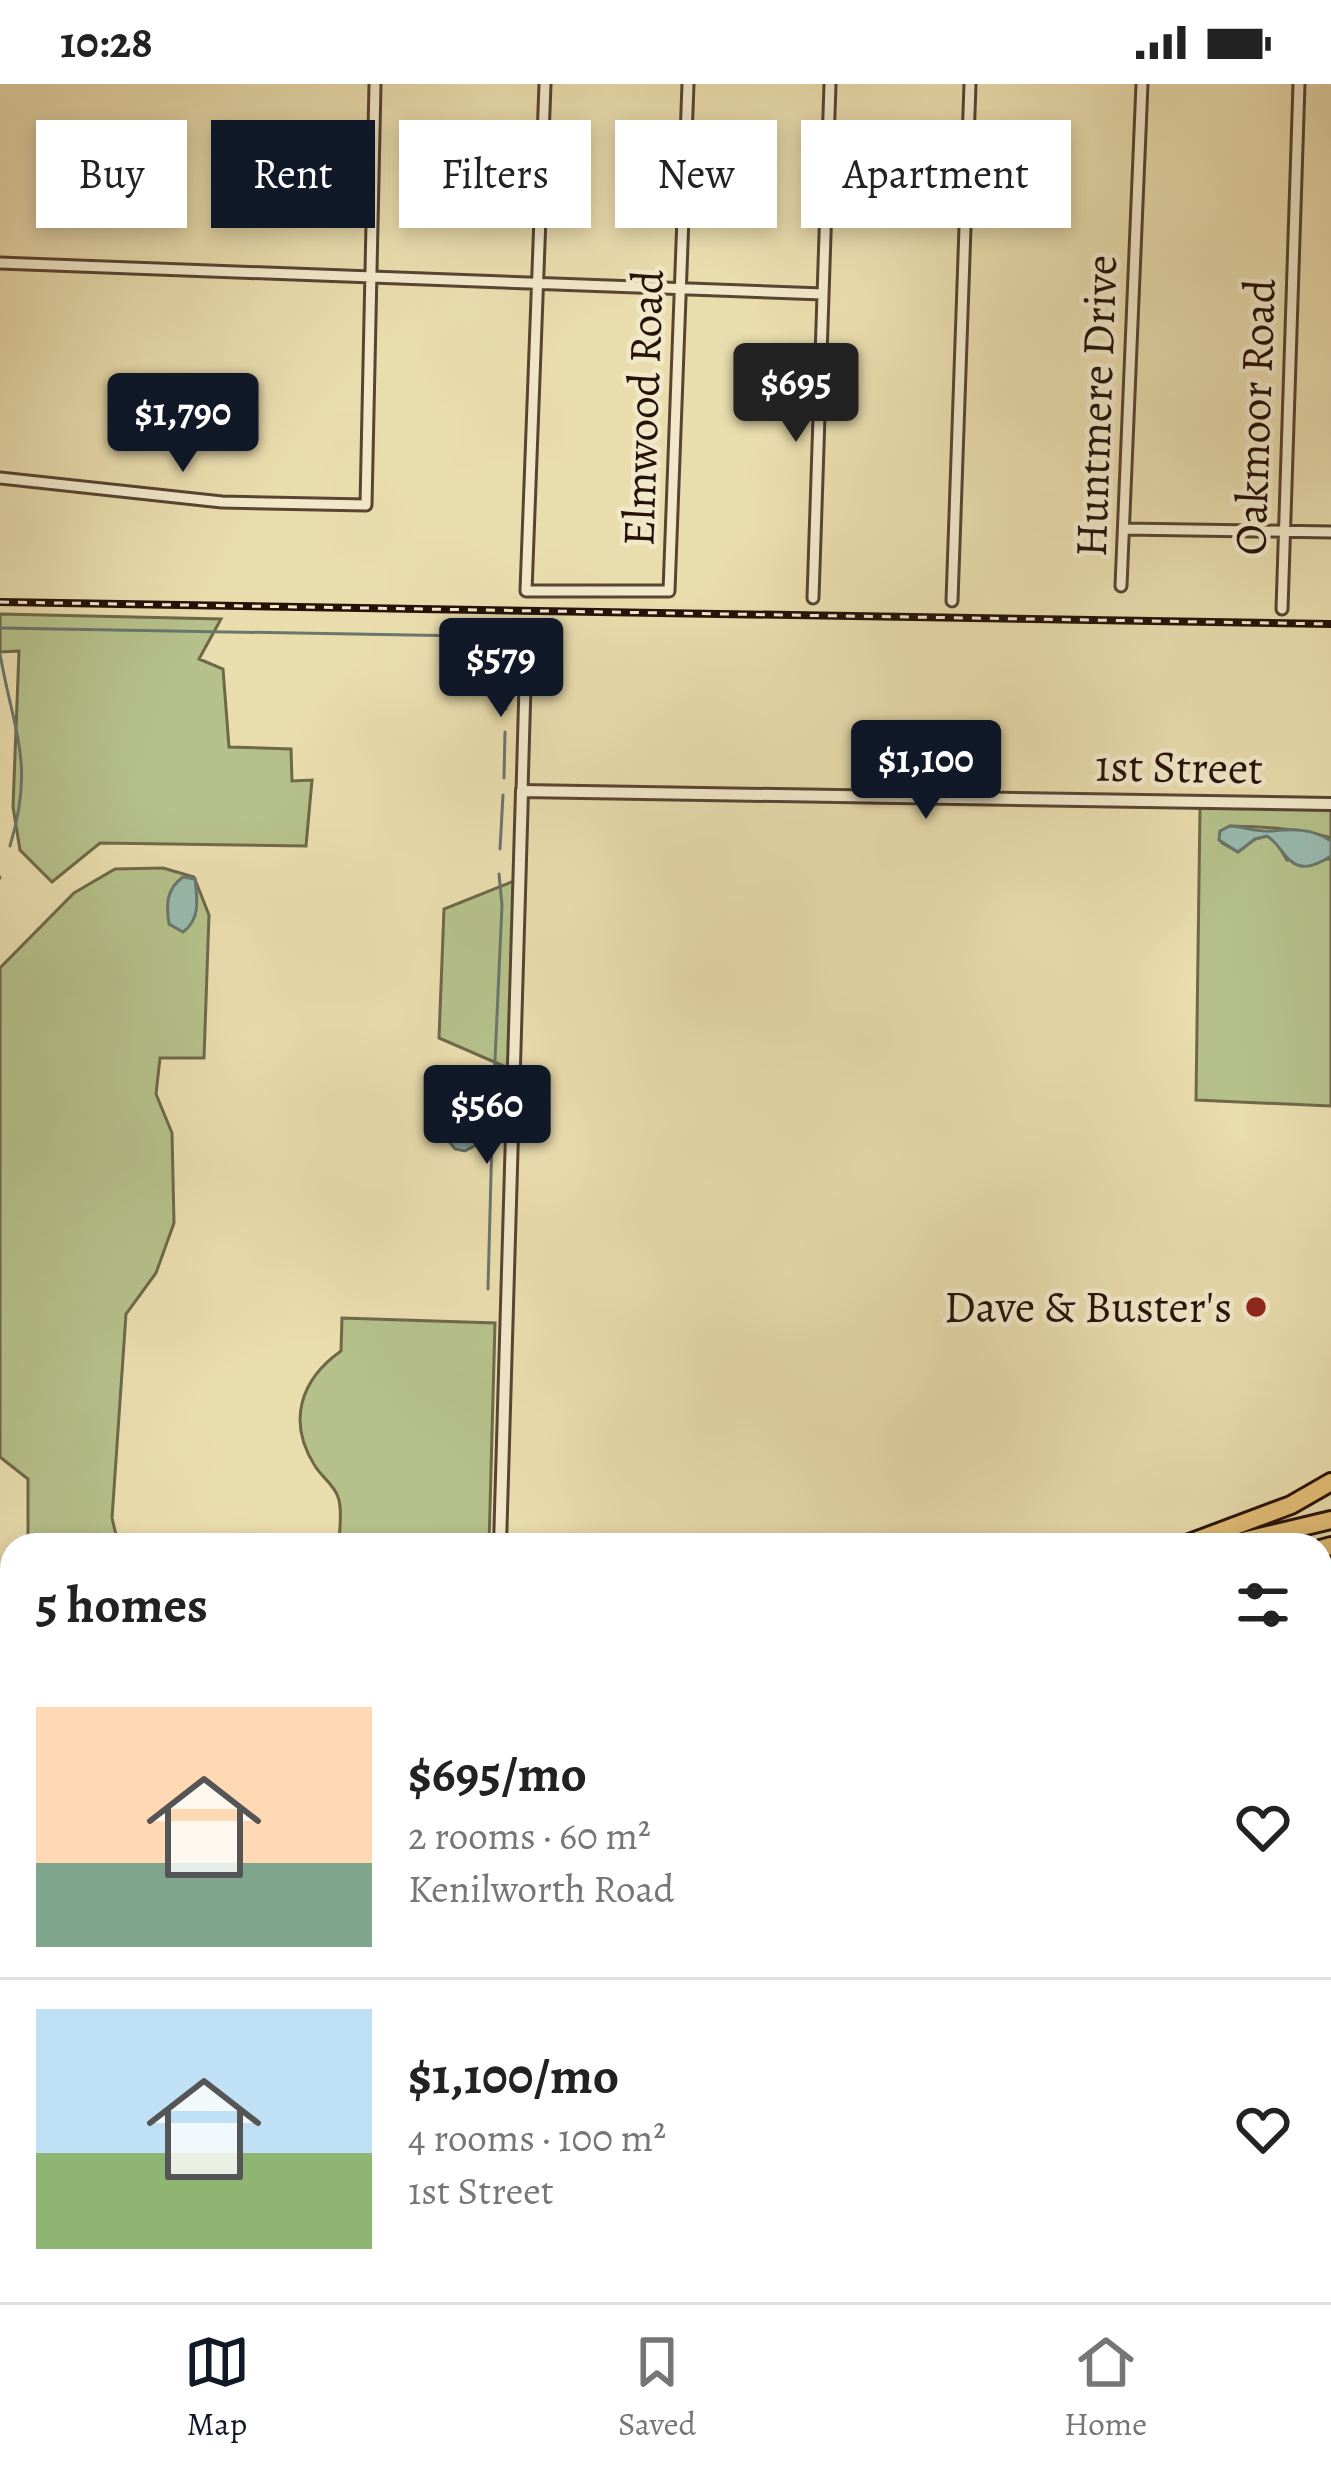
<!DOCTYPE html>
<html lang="en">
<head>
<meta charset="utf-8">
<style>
  :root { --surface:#fff; --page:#f2f2f2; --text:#222; --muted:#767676; --line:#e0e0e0; --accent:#111827 }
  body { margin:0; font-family:Alegreya,serif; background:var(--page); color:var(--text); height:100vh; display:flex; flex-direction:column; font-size:45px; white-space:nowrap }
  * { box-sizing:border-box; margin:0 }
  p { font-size:39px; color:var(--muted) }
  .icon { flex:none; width:66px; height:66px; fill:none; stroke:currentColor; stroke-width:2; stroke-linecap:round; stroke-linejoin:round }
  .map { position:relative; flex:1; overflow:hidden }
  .drawer { position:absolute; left:0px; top:1449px; width:1332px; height:771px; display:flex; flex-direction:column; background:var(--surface); border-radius:36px 36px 0 0; box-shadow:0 6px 18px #0003 }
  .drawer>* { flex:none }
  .guide { position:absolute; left:36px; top:36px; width:1260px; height:108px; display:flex; gap:24px }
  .price { position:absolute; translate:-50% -102px; padding:0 27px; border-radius:12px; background:var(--accent); color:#fff; font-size:39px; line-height:78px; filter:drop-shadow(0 3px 6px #0008) }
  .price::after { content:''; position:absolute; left:50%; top:72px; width:36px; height:27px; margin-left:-18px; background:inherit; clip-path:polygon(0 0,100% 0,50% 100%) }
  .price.on { background:#222; color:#fff }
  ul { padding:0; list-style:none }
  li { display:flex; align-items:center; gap:36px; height:300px; padding:0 36px }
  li+li { border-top:3px solid var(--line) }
  li span { display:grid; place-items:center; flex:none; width:336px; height:240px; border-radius:0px; color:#555 }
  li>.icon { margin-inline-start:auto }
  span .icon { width:144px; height:144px; fill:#fffc; stroke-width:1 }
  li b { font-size:51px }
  h2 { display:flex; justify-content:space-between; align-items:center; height:144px; padding:0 36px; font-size:51px }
  .chip { padding:0 42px; border-radius:0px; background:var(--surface); box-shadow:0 6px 18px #0003; font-size:42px; line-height:108px }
  .chip.on { background:var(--accent); color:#fff }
  .status { display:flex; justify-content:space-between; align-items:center; height:84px; padding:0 60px; background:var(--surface); direction:ltr }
  .status svg { height:33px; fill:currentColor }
  .tab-bar { display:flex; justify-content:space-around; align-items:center; height:168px; border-top:3px solid var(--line); background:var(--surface); font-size:33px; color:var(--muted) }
  .tab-bar a { display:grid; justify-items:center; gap:6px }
  .tab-bar .on { color:var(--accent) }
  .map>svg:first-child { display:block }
</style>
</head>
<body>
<div class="status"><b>10:28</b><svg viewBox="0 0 49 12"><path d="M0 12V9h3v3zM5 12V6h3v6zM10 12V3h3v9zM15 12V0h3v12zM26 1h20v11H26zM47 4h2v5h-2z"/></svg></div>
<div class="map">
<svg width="1331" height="2218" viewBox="0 0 1331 2218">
  <rect width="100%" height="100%" fill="#e9dcad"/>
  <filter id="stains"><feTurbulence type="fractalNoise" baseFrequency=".00167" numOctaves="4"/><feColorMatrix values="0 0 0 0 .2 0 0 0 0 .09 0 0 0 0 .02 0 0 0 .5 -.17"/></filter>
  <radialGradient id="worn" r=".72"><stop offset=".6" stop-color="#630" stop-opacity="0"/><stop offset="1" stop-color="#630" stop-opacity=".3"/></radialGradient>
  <path fill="#b5c08a" stroke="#6e6849" stroke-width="3" d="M0,530L221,535L199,575L223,585L229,663L291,665L292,697L312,696L306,762L100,759L52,798L20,766L13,723L19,567L0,568Z
    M1200,724L1331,725V758L1328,753C1295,744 1264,743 1230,742L1222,759L1238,768L1255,755L1267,752L1275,756L1287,776L1328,775L1331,772V1022L1196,1016Z
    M163,784L194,793L209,831L204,974H160L156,1010L172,1049L174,1139L156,1189L126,1230L112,1434L117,1455L170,1461H28V1395L0,1373V884L74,809L115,785Z
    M514,797L508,984L439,954L444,825Z
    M342,1234L495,1239L489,1461H339C339,1447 343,1426 338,1413C335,1402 321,1392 315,1382C287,1338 300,1296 341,1267Z
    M0,2185L12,2187V2208H104L102,2218H0Z
    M293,2208H416L417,2218H250Z
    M499,2208H656L657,2218H500Z"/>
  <path fill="#98baaf" stroke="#6a766c" stroke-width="3" d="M1230,742C1244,743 1258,748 1272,747C1292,745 1312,744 1331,757V772C1289,800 1287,764 1267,752L1255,755L1238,768L1219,756L1220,747Z
    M183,793L195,795C197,814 201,835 183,848L169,840C166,821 166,805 183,793Z
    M449,1016L475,1031L481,1042L476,1061L465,1067L455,1065L447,1055Z"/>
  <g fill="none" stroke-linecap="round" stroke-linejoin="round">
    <path stroke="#6a766c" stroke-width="3" d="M0,544L468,552L505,596L506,625
      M0,570C14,650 35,679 10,762
      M504,694L505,648
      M500,765L503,711
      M0,794V793
      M494,998L502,821L499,790
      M488,1205L493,1015"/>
    <g stroke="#574431" stroke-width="15">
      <path id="minor" d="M545,0L526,507H669L688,0
        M0,179L823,210
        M0,394L222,418L366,421L375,0
        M1125,445L1331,448
        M1121,502L1142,0
        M813,514L830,0
        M952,517L970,0
        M1282,525L1299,0
        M522,707L526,567
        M1320,1633L1331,1632
        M1320,1653L1329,1736
        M145,2218V2208
        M937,2218V2208
        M1124,2218H1138"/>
    </g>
    <g stroke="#574431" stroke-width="16">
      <path id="tertiary" d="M500,1461L522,707L1331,720
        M476,2218V2208"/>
    </g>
    <g stroke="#261108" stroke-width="20">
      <path id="primary" d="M1320,1829L1331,1827
        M0,2081L12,2078"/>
    </g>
    <g stroke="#261108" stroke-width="22">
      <path id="motorway" d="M1184,1461L1291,1421L1331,1398
        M1226,1461L1331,1436
        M1320,1465L1331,1462
        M0,1793L12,1790
        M0,1825L12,1822"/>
    </g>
    <use href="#minor" stroke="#f1e8ca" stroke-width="9"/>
    <use href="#tertiary" stroke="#f1e8ca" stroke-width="10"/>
    <use href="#primary" stroke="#e4be76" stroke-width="14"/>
    <use href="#motorway" stroke="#e4be76" stroke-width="16"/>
    <g stroke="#261108" stroke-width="8">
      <path id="rail" d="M0,518L1331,540"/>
    </g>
    <use href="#rail" stroke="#f1e8ca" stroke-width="3" stroke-dasharray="9" stroke-linecap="butt"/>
  </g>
  <circle fill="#8f2418" stroke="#f1e8ca" stroke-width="4.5" cx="1256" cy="1223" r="12"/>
  <g text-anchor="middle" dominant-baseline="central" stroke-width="9" stroke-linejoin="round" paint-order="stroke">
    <g font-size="45" fill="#261108" stroke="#f1e8ca">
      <text transform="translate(1096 322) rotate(-88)">Huntmere Drive</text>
      <text transform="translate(643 324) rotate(-88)">Elmwood Road</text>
      <text transform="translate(1255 333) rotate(-88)">Oakmoor Road</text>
      <text transform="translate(1179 683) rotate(1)">1st Street</text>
    </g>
    <g font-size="45" fill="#261108" stroke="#f1e8ca" text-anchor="end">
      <text x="1232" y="1223">Dave &amp; Buster's</text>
    </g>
  </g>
  <rect width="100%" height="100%" filter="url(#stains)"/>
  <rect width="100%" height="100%" fill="url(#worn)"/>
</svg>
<b class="price on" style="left:796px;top:361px">$695</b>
<b class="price" style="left:183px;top:391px">$1,790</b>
<b class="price" style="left:501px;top:636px">$579</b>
<b class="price" style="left:926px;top:738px">$1,100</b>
<b class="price" style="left:487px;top:1083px">$560</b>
<div class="guide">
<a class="chip">Buy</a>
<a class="chip on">Rent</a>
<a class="chip">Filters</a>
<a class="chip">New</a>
<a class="chip">Apartment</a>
</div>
<section class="drawer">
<h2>5 homes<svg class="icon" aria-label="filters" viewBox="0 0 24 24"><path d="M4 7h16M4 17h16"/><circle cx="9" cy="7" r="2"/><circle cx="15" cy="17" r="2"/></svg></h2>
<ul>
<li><span style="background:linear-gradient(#ffd9b3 65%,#7fa58c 0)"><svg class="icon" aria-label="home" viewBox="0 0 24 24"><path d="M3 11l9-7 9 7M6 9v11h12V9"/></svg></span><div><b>$695/mo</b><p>2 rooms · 60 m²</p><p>Kenilworth Road</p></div><svg class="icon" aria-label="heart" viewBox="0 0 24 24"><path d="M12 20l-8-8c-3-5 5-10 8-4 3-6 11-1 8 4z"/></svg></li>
<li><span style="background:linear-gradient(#bfe0f5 60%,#8fb573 0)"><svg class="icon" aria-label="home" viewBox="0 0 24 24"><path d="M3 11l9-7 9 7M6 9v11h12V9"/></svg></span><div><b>$1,100/mo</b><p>4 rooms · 100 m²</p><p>1st Street</p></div><svg class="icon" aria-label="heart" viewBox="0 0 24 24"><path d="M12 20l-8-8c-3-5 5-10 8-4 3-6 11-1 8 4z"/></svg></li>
</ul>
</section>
</div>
<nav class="tab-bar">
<a class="on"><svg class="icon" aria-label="map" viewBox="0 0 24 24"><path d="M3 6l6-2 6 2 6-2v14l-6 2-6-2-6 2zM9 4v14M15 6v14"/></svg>Map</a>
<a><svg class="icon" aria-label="saved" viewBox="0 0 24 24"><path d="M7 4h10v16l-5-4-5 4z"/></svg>Saved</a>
<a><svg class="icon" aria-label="home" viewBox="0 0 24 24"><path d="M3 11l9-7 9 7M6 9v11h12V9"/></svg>Home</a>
</nav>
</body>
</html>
